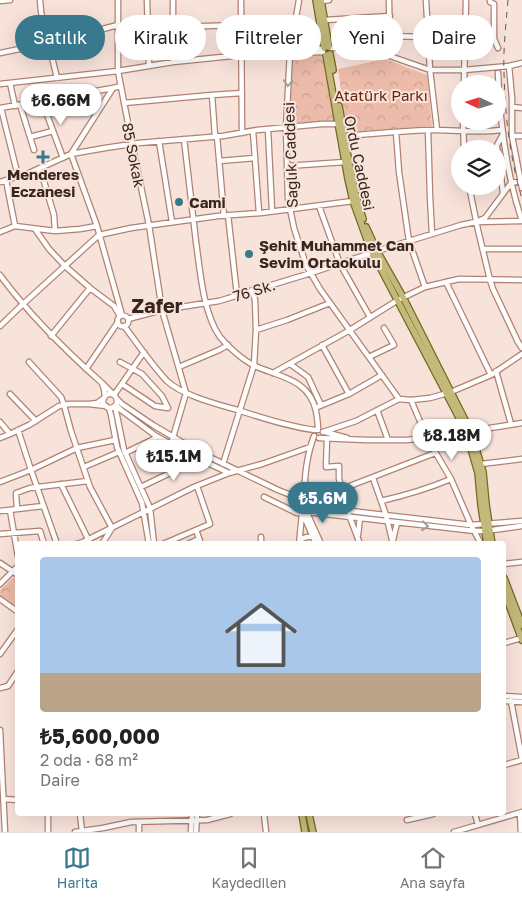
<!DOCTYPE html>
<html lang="tr">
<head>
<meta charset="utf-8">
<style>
  :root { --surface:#fff; --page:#f2f2f2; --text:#202124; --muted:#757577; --line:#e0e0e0; --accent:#39798d }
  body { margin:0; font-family:"Golos Text",sans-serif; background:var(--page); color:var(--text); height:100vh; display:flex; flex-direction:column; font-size:19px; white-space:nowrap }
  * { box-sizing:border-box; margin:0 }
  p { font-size:16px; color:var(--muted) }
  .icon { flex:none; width:28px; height:28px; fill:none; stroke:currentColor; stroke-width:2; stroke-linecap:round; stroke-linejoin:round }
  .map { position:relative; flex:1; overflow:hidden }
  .side { position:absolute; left:15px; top:541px; width:491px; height:275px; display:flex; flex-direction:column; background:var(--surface); border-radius:5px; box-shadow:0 5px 20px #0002 }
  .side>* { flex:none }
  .hud { position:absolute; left:15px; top:15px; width:492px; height:45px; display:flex; gap:10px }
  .needle { width:32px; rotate:274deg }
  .tools { position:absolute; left:451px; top:75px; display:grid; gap:10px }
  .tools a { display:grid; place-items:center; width:55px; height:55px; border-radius:50%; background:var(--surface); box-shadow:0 5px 20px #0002; font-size:25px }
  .price { position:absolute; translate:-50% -42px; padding:0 11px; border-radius:18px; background:#fff; color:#222; font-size:16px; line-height:32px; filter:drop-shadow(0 1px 2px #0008) }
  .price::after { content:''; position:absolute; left:50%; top:30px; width:15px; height:11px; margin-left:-8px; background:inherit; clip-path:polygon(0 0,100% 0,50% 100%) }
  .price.selected { background:var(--accent); color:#fff }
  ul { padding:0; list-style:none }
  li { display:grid; align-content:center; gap:10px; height:265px; padding:0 25px }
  li span { display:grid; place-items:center; height:155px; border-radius:5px; color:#555 }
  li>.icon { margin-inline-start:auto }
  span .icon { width:90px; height:90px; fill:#fffc; stroke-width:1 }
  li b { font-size:21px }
  .chip { padding:0 18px; border-radius:22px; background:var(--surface); box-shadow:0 5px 20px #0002; font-size:18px; line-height:45px }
  .chip.selected { background:var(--accent); color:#fff }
  .dock { display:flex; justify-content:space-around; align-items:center; height:70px; border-top:1px solid var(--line); background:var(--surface); font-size:14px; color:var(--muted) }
  .dock a { display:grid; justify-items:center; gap:2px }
  .dock .selected { color:var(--accent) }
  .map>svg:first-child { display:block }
</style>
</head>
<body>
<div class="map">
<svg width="522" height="832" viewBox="0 0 522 832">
  <defs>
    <pattern id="park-crowns" width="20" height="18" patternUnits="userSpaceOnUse" patternTransform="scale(1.25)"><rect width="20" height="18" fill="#ecbbaa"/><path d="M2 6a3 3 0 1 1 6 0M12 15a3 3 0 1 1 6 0" fill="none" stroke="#cba192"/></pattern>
  </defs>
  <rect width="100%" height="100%" fill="#f8e3db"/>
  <path fill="url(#park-crowns)" d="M322,55L334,121L289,123L292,57Z
    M385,59L427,75L432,126L347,132L338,69Z
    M14,577L17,579V610L0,597V590Z"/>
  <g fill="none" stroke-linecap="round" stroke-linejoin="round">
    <g stroke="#b18271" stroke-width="7">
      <path id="minor" d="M40,0L41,12L57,78
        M118,0V71L132,144L149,225L162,310L186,393L171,444
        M147,0L149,66
        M173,0V62
        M241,0L242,133
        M299,0L290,52L286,128L288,199L294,228L306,265L320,289L399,399
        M389,0L390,56
        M426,0L430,70L437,130
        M490,0V2L494,4V39L498,48
        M0,1L10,0
        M322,1L329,0
        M325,20L390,16
        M390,36L494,39
        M331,48L348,47L387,55L430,70H464L509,66L522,63
        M291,52L294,50L323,49
        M0,53L49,43L118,25L173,27L241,25
        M509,66L512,98V136L522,188
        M498,73C500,123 506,173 522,221
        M10,83L15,106
        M0,84L118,71L173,62L242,55L290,52L293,53L323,52
        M464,84L466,0
        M121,86L113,88L71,154L97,226L122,315
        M212,95L215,136
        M42,101L63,158
        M124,103L212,95L242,93
        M20,105L34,150
        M512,107L522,108
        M0,108L113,88
        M1,108L18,176
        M463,121L464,149
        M268,129L272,211
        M428,130L430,197L432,234
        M253,131L259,213
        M396,132L399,172L409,241L425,287
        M217,136L224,216
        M345,136C375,134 405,130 435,130C457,130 479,133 501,130
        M512,136H522
        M30,137L53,131
        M184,139C188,173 192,208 196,242C200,270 203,313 220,337C229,348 243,360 255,366C280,377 309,379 316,411C317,417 318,423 318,430
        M159,141L172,222
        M497,149V145L502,136
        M498,151L503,193
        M219,161L255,158
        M287,166L345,162
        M40,168L54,215L55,231
        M6,180L15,226
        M0,182L29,173L71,154L105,148L139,143L223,136L257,130L322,124H338L341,123
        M469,186L478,230L490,280L493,289L518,342L522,348
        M319,206L340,264L370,317
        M228,215L237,295
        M480,220L485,218L511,183L521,181
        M35,229L49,249L65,266L90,288L114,306L120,316
        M0,232L15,226L55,231L80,229L97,226
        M483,249H522
        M0,275C30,316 65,350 102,383
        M446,282L491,375
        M117.5 321a5.5 5.5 0 1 1 11 0a5.5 5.5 0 1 1-11 0Z
        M128,319L162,310L219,301L311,273L377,251L461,225L476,222L522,221
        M0,326L23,304L99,235L131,228L218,216L261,213L353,201
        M124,326C138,344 151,364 167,381C183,396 220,405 241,411C265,419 290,427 315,430
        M256,330L287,320L330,303
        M51,336L90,288
        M322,345L349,394
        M369,357L394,345L384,328
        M29,362L61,397L64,405L71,431L90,487L112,528L102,544
        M120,362L142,374L162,396L168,408L155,406L122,384
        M290,364L308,377L321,405
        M179,367L219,350L228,345
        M86,369L118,322
        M496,371L511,424
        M273,373L350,330L398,300L425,287L459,279L522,280
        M10,394L36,421
        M103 401a7 7 0 1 1 14 0a7 7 0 1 1-14 0Z
        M114,395L144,352
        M105,396L104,389L102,383L113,394
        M104,398L97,403L89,404L106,406
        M117,399L122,404L153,425L197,451L278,490L296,497L303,503
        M399,399L411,400L430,398L451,392L491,375L522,354
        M411,400L427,438L451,479L471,525L481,544
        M116,405L121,410L156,436L193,456L229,473
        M115,406L124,450L150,508L154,544
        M109,408L111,415L117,447L142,503L149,544
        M315,408L349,394L382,375
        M377,410L388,440
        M0,422L10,434
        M18,430L31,470L57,544
        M471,431L522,423
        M323,432L356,421L399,399
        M325,432L347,438
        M0,438L10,434L29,425L59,406L69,404H89
        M319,438L367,440H407L466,433
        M327,439L326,467L339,466V479L342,489L435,453
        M125,453L158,437
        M223,464L254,365L256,330L255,300L252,290
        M481,464L522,459
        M84,467L119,452
        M373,478L386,515L393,544
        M0,482L31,470L77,448L115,440
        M61,484L88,539
        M141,487L199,459
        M264,497L297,513H299
        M381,501C407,495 427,489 451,479
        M297 508a6 6 0 1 1 12 0a6 6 0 1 1-12 0Z
        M304,503C304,480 306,457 314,436
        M308,506L471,525L522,521
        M17,509L16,493L30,488L88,481
        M10,510L18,557
        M0,511L43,506
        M307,512L475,531H485L522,526
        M307,513L321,544
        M303,514L316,544
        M349,515L360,544
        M196,530L201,544
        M0,534L40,531L44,544
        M358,535L360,518
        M261,537V544
        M300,540C304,537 307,536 313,537
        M393,540L397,523
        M76,544L83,542L194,487L229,473L262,464L310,447
        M163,544L210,524L197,486
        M188,544L199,539
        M299,544L302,514
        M0,563L18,575
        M504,564L522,562
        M0,584L18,566
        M0,599L18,612
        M504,643L522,638
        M0,654L18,629
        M0,688L8,686L18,671
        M504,696L522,697
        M504,701L522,702
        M511,701L522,759
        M0,730L5,832
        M504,765L522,760
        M4,799L18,800
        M520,813L521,832
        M80,814L82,831
        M264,814L266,832
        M475,814L478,825
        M407,820L433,814
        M48,832V814
        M75,832L103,828L131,822L207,820L230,814
        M139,832V822
        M191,832L192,814
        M196,832L197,814
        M454,832L522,812"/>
    </g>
    <g stroke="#786720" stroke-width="8">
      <path id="major" d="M316,0L324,48
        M321,0L329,47
        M330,54L333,70
        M326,55L348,179L353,201L370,248L466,431
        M339,106C346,144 351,182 363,219
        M366,227L377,251L403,297L470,430
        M471,432L483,472L486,504L492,544
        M467,435L478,473L481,505L487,544
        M504,578L522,625
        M504,591L522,640
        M302,814L305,832
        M309,814L313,832"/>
    </g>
    <use href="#minor" stroke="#fff" stroke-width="4.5"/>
    <use href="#major" stroke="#c2b97a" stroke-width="5.5"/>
    <path stroke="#6c5851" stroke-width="1" stroke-dasharray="6 6" stroke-linecap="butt" d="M508,0C506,24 503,49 504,73C505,116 510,158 522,199"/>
  </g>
  <defs><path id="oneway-chevron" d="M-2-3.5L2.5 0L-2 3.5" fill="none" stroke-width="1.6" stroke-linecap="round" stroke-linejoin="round" transform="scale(1.25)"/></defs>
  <g stroke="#a59d9a">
    <use href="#oneway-chevron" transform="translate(288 83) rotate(93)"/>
    <use href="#oneway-chevron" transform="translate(425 526) rotate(6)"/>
  </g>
  <g fill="#39798d" stroke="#f8e3db" stroke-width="2">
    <path d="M40.5 149.5h5v5h5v5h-5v5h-5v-5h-5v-5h5z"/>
    <circle cx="179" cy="202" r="5"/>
    <circle cx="249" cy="254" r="5"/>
  </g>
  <g text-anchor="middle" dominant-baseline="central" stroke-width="4" stroke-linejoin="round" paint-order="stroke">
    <g font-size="15" fill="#66270e" stroke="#f8e3db">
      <text x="381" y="95">Atatürk Parkı</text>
    </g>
    <g font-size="15" fill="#38251e" stroke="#f8e3db">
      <text transform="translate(134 155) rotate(79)">85 Sokak</text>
      <text transform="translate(290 155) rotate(-92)">Sağlık Caddesi</text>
      <text transform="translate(360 163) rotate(78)">Ordu Caddesi</text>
      <text transform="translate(254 290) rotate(-17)">76 Sk.</text>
    </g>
    <g font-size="15" font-weight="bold" fill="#38251e" stroke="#f8e3db" text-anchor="start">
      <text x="43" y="174" text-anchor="middle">Menderes<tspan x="43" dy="17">Eczanesi</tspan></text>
      <text x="189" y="202">Cami</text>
      <text x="259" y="245">Şehit Muhammet Can<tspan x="259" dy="17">Sevim Ortaokulu</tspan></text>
    </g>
    <g font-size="20" font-weight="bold" fill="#38251e" stroke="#f8e3db">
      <text x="157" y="305">Zafer</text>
    </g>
  </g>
</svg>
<div class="tools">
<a><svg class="needle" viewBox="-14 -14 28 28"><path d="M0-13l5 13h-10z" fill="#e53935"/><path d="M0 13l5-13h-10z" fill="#757577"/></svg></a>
<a><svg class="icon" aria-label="layers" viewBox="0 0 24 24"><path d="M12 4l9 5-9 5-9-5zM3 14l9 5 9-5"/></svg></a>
</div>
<b class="price" style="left:61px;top:126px">₺6.66M</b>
<b class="price" style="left:452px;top:461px">₺8.18M</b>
<b class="price" style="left:174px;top:482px">₺15.1M</b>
<b class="price selected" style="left:323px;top:524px">₺5.6M</b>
<div class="hud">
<a class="chip selected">Satılık</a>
<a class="chip">Kiralık</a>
<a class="chip">Filtreler</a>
<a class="chip">Yeni</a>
<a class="chip">Daire</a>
</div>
<section class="side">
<ul>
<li><span style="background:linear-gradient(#a9c7e8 75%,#b9a48a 0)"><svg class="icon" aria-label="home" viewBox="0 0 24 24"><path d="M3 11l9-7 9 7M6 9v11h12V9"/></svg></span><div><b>₺5,600,000</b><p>2 oda · 68 m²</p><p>Daire</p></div></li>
</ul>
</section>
</div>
<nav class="dock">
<a class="selected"><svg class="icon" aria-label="map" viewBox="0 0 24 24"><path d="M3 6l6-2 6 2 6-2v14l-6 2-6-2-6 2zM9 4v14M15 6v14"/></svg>Harita</a>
<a><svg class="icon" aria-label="saved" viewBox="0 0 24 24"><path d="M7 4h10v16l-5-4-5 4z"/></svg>Kaydedilen</a>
<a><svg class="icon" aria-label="home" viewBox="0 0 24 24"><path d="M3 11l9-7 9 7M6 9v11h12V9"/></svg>Ana sayfa</a>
</nav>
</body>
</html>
